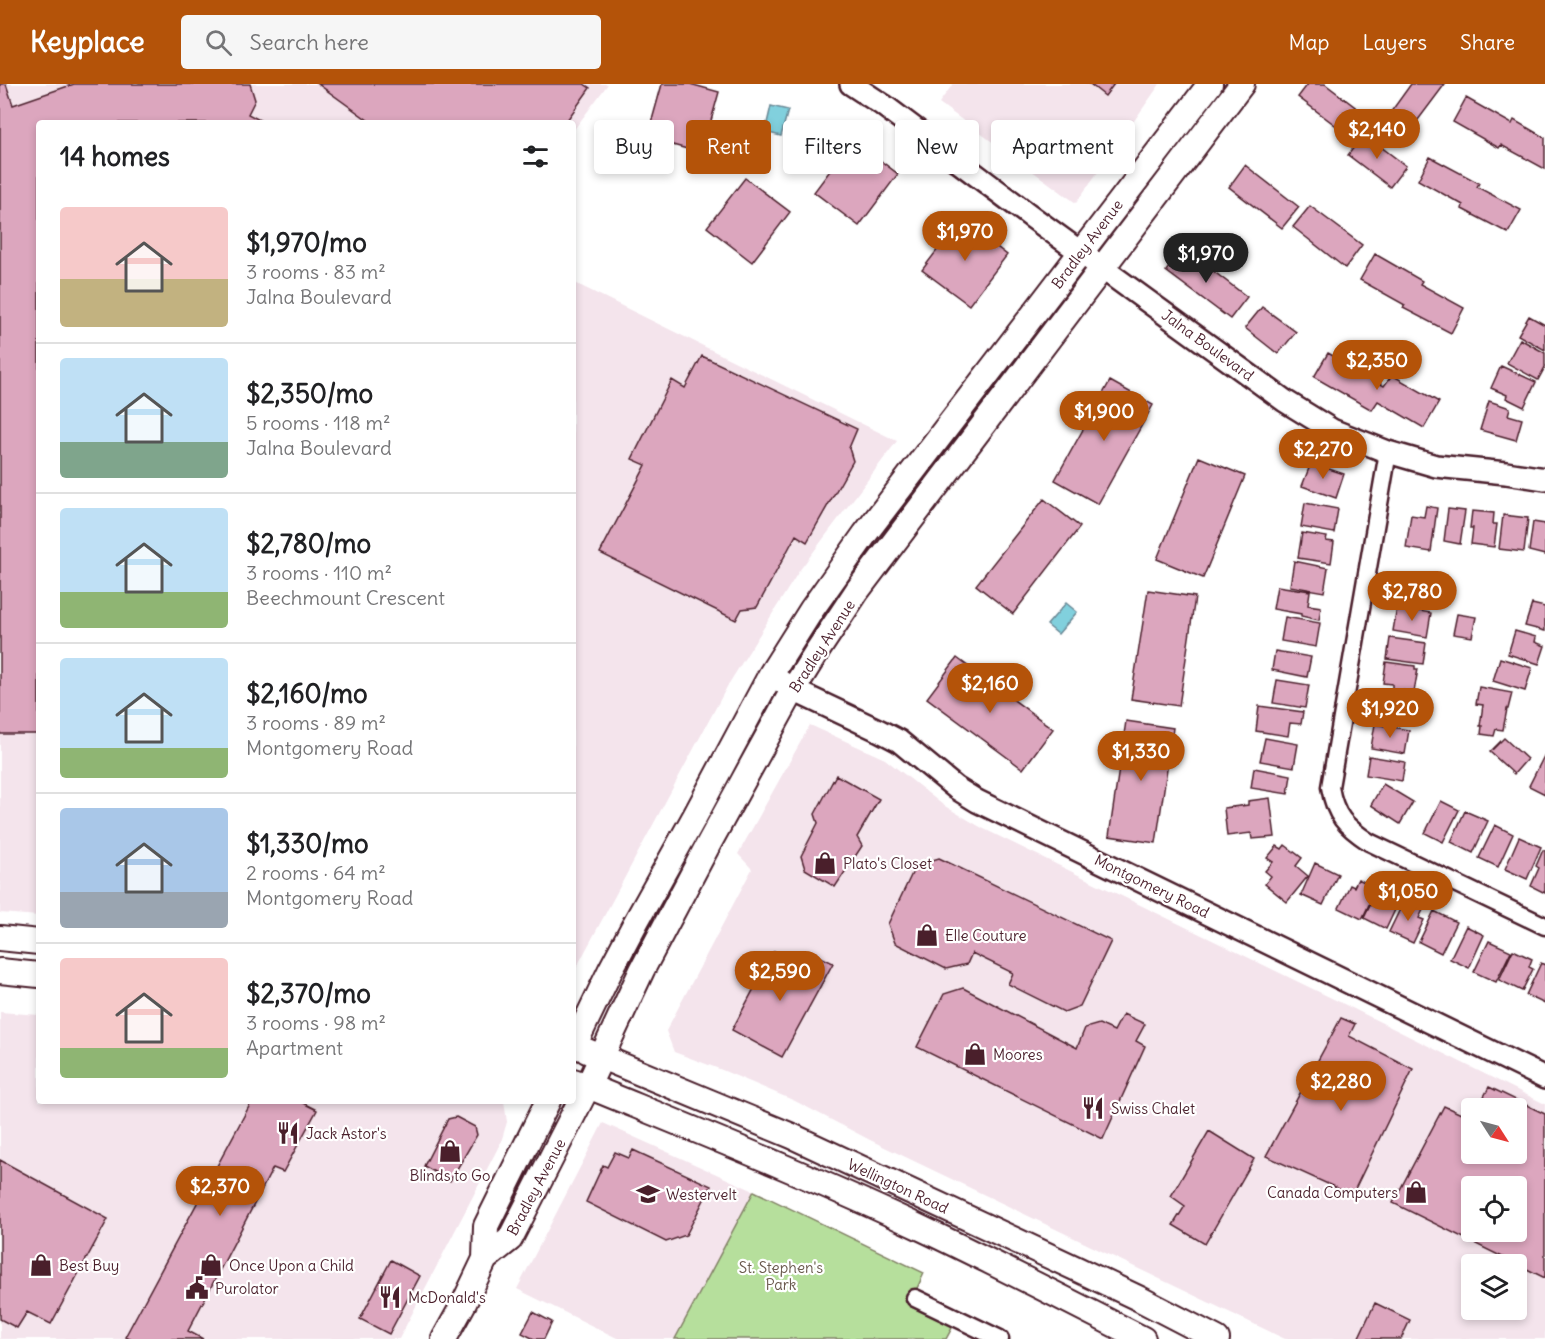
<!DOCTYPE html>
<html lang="en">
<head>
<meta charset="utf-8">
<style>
  :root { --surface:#fff; --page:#f6f6f6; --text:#202124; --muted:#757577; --line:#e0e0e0; --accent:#b45309 }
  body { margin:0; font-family:Delius,sans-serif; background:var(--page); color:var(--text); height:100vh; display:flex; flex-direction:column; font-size:22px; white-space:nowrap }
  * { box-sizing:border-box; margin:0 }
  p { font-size:20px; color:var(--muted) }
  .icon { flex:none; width:33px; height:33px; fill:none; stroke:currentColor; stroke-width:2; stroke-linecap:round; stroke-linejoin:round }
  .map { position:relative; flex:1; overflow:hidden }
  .details { position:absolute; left:36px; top:36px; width:540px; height:984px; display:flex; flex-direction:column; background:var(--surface); border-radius:6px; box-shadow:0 3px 9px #0003 }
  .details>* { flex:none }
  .guide { position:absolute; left:594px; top:36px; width:570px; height:54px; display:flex; gap:12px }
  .needle { width:39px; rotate:126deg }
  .buttons { position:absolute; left:1461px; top:1014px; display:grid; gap:12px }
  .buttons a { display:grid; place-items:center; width:66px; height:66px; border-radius:6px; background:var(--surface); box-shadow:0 3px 9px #0003; font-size:30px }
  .price { position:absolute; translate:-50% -51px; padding:0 14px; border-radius:21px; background:var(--accent); color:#fff; font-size:20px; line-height:39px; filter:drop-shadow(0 2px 3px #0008) }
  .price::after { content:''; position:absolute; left:50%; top:36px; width:18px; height:14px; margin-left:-9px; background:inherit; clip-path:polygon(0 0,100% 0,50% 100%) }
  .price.on { background:#222; color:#fff }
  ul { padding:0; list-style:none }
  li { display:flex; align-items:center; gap:18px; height:150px; padding:0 24px }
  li+li { border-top:2px solid var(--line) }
  li span { display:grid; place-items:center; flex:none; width:168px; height:120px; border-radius:6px; color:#555 }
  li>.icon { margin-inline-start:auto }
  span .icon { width:72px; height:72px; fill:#fffc; stroke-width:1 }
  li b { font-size:26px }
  h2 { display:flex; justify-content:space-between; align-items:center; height:72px; padding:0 24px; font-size:26px }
  .pill { padding:0 21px; border-radius:6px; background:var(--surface); box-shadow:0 3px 9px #0003; font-size:21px; line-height:54px }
  .pill.on { background:var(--accent); color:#fff }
  header { display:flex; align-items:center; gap:36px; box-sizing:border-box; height:84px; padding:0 30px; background:var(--accent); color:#fff }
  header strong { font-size:28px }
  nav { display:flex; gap:33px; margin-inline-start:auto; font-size:21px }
  .search { width:420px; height:54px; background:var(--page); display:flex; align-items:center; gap:15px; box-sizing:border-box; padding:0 21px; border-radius:6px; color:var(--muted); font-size:22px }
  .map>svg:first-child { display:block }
</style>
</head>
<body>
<header>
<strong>Keyplace</strong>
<div class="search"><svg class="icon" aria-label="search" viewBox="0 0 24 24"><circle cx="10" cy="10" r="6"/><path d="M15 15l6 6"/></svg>Search here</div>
<nav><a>Map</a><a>Layers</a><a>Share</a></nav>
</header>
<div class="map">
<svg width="1545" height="1255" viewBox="0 0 1545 1255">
  <rect width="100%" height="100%" fill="#fff"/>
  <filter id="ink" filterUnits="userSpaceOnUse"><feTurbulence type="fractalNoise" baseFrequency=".0167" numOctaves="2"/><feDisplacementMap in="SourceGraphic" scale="12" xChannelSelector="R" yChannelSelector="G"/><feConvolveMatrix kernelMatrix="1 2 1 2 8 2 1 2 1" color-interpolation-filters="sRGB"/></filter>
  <g filter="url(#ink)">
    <path fill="#f4e4ec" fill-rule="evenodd" d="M0,0H608L573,47V39H39V832L0,829Z
      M953,0H1160L1076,119L939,19Z
      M573,198L897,357L799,487L728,601L573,890Z
      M810,641L885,675L943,721L982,744L1352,924L1545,1020V1255H1285L870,1056L795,1017L722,986L674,968L666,947L752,785L738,770ZM1472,1024H1516V1070H1472ZM1472,1102H1516V1148H1472ZM1472,1180H1516V1226H1472Z
      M0,928L39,931V1017H504L507,1038L501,1058L399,1255H0Z
      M603,1039L754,1107L675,1255H619L517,1205Z"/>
    <path fill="#b6df9c" stroke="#807f64" stroke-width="1.5" d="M754,1107L924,1189L909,1222L953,1242L946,1255H675Z"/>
    <path fill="#81d0dd" stroke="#6b8996" stroke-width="1.5" d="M771,22L788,26L781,52L765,48Z
      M1066,519L1077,528L1058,550L1047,541Z"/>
    <path fill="#dca6be" stroke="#4a1f2b" stroke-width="1.5" fill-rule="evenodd" d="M0,0H6L13,21L74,0H250L255,16L248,30L265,39H39V650H0Z
      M318,0H584L590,4L565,39H372Z
      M662,0H690L719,8L702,69L647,54Z
      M1090,0H1114L1105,12Z
      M1308,0H1325L1367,32L1351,53L1298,13Z
      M1411,0H1445L1406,52L1385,36Z
      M1466,14L1512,40L1514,36L1545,54V85L1501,61L1499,64L1453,38Z
      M1364,50L1406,82L1390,103L1348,71Z
      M749,52L764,54L763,64L747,61Z
      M853,56L898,90L859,142L814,108Z
      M1430,73L1479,99L1477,103L1521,126L1508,149L1462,125L1463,121L1418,96Z
      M1245,81L1299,123L1282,144L1229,103Z
      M745,94L790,128L752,178L707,143Z
      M1310,122L1362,161L1345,184L1293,143Z
      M961,135L1007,171L969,221L922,186Z
      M1183,164L1247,213L1230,235L1166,187Z
      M1375,170L1422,197L1420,200L1464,224L1451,249L1403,224L1405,221L1360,196Z
      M1262,223L1296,248L1278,270L1245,244Z
      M1529,232L1545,241V266L1518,251Z
      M1520,255L1545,269V283L1538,296L1507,279Z
      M1328,269L1384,302L1392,291L1439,318L1424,344L1378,317L1372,326L1314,293Z
      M702,272L857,345L849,364L853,377L807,458L796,451L757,523L742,525L736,536L600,469L646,381L632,375L672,296L685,304Z
      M1501,282L1536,298L1524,323L1506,314L1507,311L1491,304Z
      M1110,297L1153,321L1098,420L1055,396Z
      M1489,317L1510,324L1508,331L1522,335L1516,356L1480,346Z
      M1199,373L1245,392L1203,494L1157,475Z
      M1311,379L1344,390L1336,414L1302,402Z
      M1044,415L1080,443L1013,530L976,501Z
      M1305,419L1338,425L1334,449L1301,443Z
      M1426,422L1437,424L1431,468L1406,464L1411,431L1424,433Z
      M1448,425L1465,427L1460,460L1444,457Z
      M1472,427L1494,429L1493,440H1497L1494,463L1471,460L1473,444H1470Z
      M1503,431L1528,434L1524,468L1499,465Z
      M1533,438L1545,440V471L1529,467Z
      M1302,449L1327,453L1326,457L1334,458L1331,479L1298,474Z
      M1294,477L1328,484L1324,508L1290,502Z
      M1400,495L1435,502L1432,521L1396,515Z
      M1277,502L1310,507L1308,521L1321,523L1319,536L1301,532V530L1273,525Z
      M1148,506L1195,513L1179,622L1131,615Z
      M1532,520L1545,523V547L1525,542Z
      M1397,523L1431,529L1427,553L1393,547Z
      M1457,530L1476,533L1472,553L1453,550Z
      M1285,533L1320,539L1316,563L1281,557Z
      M1515,547L1536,553L1535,558L1545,562L1539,580L1508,570Z
      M1390,554L1426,559L1423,580L1387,575Z
      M1275,567L1311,573L1307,593L1272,586Z
      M957,574L1053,645L1023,685L927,614Z
      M1500,574L1532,584L1525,607L1493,597Z
      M1386,578L1415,582V585H1418L1414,608L1392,605V600L1383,599Z
      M1277,596L1309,601L1305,624L1273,619Z
      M1479,603L1512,609L1508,625H1507L1503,646L1496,645L1494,652L1481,650L1482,642H1480L1483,621L1476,620Z
      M1378,613L1414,619L1411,639L1375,634Z
      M1259,622L1303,628L1301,640L1290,639L1288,652L1256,647Z
      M1126,637L1173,644L1156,759L1109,752Z
      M1375,640L1409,646L1405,670L1371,664Z
      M1265,654L1298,660L1294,683L1260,677Z
      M1504,654L1527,675L1514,690L1490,668Z
      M1545,670V710L1529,702Z
      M1369,672L1405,678L1402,697L1366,691Z
      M1254,684L1291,691L1288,710L1251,704Z
      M836,691L879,715L857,753L862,762L835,803L805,785L801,772L818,739L815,730Z
      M1383,700L1413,718L1400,740L1371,721Z
      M1270,714L1275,753L1252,755L1251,749L1227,752L1224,724L1248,721V717Z
      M1441,717L1459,726L1443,758L1425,749Z
      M1465,727L1488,737L1473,769L1451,758Z
      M1495,741L1513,750L1498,783L1479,774Z
      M1519,753L1541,763L1527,795L1505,785Z
      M1285,761L1302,774L1296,782L1308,792L1287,818L1265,800L1271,792L1265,787L1273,778L1267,774L1277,762L1282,765Z
      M1543,766L1545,767V809L1531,802L1539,784L1536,782Z
      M939,774L1111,857L1080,922L1064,928L1008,900L1013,889L972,869L967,880L946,885L895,859L888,840L916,781Z
      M1315,779L1338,790L1323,821L1301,811Z
      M1358,795L1377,804L1362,835L1339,824L1350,801L1354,803Z
      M1379,803L1401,813L1386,845L1364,834Z
      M1404,817L1423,826L1419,834L1424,836L1413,859L1389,848Z
      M1434,827L1456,838L1441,869L1419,858Z
      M1466,842L1484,851L1469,884L1450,875Z
      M1489,857L1511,867L1496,898L1474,888Z
      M1513,866L1532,875L1529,883L1533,885L1522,907L1499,896Z
      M774,867L811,887L819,872L833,879L782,973L732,946Z
      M1541,879L1545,881V920L1526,911Z
      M963,904L1077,964L1085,944L1099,940L1114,947L1123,930L1145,940L1136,957L1145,962L1103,1055L917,963L944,910Z
      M1341,934L1355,940L1349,952L1413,985L1352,1111L1266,1072Z
      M1489,1003L1545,1030V1194L1393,1119L1444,1022L1472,1035V1070H1516V1024H1478ZM1472,1102H1516V1148H1472Z
      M252,1017H299L317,1026L283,1088L273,1084L188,1247L203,1255H130L125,1253Z
      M456,1033L475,1043L477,1051L450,1097L424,1082L448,1035Z
      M1209,1047L1254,1075L1205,1160L1173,1141L1185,1122L1171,1112Z
      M633,1066L711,1102L686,1151L666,1158L586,1118L603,1081L607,1083L615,1068L629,1074Z
      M0,1076L108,1135L51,1240L27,1228L17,1244L0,1235Z
      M391,1176L420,1192L389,1250L360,1235Z
      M1375,1219L1410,1236L1401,1255H1358Z
      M533,1228L552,1238L544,1255H534L522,1249Z"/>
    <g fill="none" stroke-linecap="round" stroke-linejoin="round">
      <g stroke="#4a1f2b" stroke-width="21">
        <path id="minor" d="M1388,368L1330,703C1335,732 1345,742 1369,758L1545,842
          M915,1214L1000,1255"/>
      </g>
      <g stroke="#4a1f2b" stroke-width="26">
        <path id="tertiary" d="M851,0L883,21L1032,133L1183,243L1285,317L1332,346L1388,368L1436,382L1506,389L1545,395
          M771,590L793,606L880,647L899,657L956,704L977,717L1545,994"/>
      </g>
      <g stroke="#4a1f2b" stroke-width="28">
        <path id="secondary" d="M0,854L39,858
          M0,887L39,891
          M573,964L611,885L637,836L695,732L771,590L812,525L865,450L1210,0
          M587,967L792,1052L1077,1185L1140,1215L1217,1255
          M573,997L588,1002C700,1048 813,1093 923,1145C997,1180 1070,1218 1143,1255
          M485,1175L510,1155L588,1002L642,886L708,761L793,606L816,569L857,507L1242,0
          M444,1255L464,1219L485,1175L486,1142L548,1017"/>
      </g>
      <use href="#minor" stroke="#fff" stroke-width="16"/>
      <use href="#tertiary" stroke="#fff" stroke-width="21"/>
      <use href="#secondary" stroke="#fff" stroke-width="24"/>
    </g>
  </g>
  <defs>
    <g id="shop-bare" transform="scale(1.8)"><path d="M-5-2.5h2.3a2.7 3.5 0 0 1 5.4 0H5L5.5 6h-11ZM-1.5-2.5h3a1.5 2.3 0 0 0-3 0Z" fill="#4a1f2b" stroke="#fff" stroke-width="2.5" paint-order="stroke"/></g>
    <g id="restaurant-bare" transform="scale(1.8)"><path d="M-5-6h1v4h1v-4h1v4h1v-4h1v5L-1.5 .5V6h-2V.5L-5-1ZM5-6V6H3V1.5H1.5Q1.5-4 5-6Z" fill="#4a1f2b" stroke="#fff" stroke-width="2.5" paint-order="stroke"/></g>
    <g id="university-bare" transform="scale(1.8)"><path d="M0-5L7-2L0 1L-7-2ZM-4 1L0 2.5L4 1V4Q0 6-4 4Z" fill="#4a1f2b" stroke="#fff" stroke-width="2.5" paint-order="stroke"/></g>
    <g id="civic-bare" transform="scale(1.8)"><path d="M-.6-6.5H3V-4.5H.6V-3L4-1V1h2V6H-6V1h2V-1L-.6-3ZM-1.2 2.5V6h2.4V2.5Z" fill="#4a1f2b" stroke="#fff" stroke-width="2.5" paint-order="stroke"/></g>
  </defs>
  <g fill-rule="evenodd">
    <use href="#shop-bare" x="825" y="779"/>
    <use href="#shop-bare" x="927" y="851"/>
    <use href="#shop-bare" x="975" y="970"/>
    <use href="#restaurant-bare" x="1093" y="1024"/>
    <use href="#restaurant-bare" x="288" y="1049"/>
    <use href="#shop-bare" x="450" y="1067"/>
    <use href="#shop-bare" x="1416" y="1108"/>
    <use href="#university-bare" x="648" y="1110"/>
    <use href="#shop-bare" x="41" y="1181"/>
    <use href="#shop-bare" x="211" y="1181"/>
    <use href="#civic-bare" x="197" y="1204"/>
    <use href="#restaurant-bare" x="390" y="1213"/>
  </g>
  <g text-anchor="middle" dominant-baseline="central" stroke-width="4.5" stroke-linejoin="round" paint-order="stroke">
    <g font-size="15" fill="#4a1f2b" stroke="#fff">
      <text transform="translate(1087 160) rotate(-53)">Bradley Avenue</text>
      <text transform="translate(1208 261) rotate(36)">Jalna Boulevard</text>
      <text transform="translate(822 562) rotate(-57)">Bradley Avenue</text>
      <text transform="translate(1152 802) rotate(26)">Montgomery Road</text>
      <text transform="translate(898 1102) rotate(25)">Wellington Road</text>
      <text transform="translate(536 1103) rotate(-62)">Bradley Avenue</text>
    </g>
    <g font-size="15" fill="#4a1f2b" stroke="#fff" text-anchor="start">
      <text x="843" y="779">Plato's Closet</text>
      <text x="945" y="851">Elle Couture</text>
      <text x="993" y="970">Moores</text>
      <text x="1111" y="1024">Swiss Chalet</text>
      <text x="306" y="1049">Jack Astor's</text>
      <text x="450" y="1091" text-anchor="middle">Blinds to Go</text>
      <text x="1398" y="1108" text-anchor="end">Canada Computers</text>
      <text x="666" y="1110">Westervelt</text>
      <text x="59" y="1181">Best Buy</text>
      <text x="229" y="1181">Once Upon a Child</text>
      <text x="215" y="1204">Purolator</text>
      <text x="408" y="1213">McDonald's</text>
    </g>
    <g font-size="15" fill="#6a594d" stroke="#fff">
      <text x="781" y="1183">St. Stephen's<tspan x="781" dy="17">Park</tspan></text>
    </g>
  </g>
</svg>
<div class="buttons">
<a><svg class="needle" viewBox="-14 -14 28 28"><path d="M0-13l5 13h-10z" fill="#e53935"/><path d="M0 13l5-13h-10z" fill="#757577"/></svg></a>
<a><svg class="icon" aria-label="locate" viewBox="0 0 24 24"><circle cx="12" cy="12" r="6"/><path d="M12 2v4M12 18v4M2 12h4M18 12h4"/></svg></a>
<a><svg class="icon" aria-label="layers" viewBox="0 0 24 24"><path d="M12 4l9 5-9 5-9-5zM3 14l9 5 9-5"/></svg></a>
</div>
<b class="price" style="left:1377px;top:76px">$2,140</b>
<b class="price" style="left:965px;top:178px">$1,970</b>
<b class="price on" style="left:1206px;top:200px">$1,970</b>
<b class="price" style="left:1377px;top:307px">$2,350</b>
<b class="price" style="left:1104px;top:358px">$1,900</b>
<b class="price" style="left:1323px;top:396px">$2,270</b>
<b class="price" style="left:1412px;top:538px">$2,780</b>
<b class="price" style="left:990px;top:630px">$2,160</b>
<b class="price" style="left:1390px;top:655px">$1,920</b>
<b class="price" style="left:1141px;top:698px">$1,330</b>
<b class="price" style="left:1408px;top:838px">$1,050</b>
<b class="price" style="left:780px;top:918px">$2,590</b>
<b class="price" style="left:1341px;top:1028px">$2,280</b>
<b class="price" style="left:220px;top:1133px">$2,370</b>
<div class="guide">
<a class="pill">Buy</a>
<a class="pill on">Rent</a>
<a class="pill">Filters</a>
<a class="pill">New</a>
<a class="pill">Apartment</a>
</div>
<section class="details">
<h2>14 homes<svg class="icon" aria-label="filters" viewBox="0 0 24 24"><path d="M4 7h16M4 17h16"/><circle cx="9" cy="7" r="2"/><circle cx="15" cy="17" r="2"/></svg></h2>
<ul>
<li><span style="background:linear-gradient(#f6c9c9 60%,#c2b280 0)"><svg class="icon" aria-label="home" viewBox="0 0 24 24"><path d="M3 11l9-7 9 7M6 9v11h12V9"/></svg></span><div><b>$1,970/mo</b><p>3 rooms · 83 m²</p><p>Jalna Boulevard</p></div></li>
<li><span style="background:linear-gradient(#bfe0f5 70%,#7fa58c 0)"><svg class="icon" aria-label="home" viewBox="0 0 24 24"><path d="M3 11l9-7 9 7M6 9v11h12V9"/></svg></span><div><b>$2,350/mo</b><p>5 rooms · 118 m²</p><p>Jalna Boulevard</p></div></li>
<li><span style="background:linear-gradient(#bfe0f5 70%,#8fb573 0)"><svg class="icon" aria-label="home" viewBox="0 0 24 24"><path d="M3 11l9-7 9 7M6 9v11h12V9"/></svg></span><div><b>$2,780/mo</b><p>3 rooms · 110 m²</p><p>Beechmount Crescent</p></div></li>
<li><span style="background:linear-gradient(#bfe0f5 75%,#8fb573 0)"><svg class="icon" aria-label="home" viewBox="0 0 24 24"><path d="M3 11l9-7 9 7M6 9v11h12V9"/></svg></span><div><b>$2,160/mo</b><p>3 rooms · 89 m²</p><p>Montgomery Road</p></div></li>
<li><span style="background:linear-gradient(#a9c7e8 70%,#9aa5b1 0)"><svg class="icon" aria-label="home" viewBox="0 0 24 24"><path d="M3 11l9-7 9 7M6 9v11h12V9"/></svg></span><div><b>$1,330/mo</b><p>2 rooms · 64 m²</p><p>Montgomery Road</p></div></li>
<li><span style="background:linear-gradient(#f6c9c9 75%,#8fb573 0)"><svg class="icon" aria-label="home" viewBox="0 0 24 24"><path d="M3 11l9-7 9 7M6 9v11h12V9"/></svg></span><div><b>$2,370/mo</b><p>3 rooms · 98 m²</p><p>Apartment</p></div></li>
</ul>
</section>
</div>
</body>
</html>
